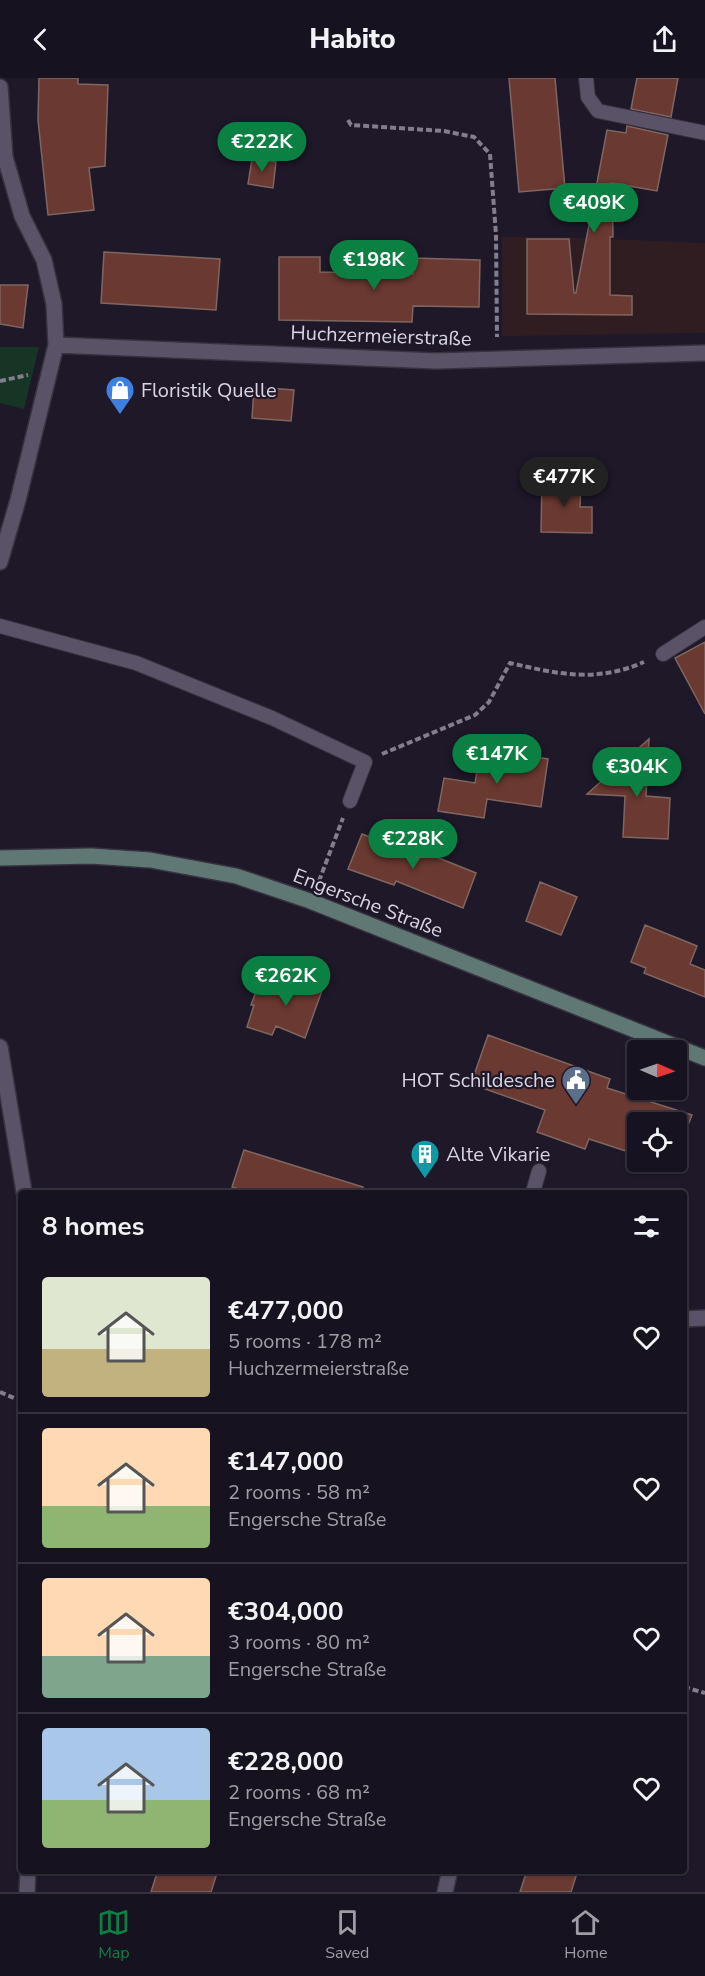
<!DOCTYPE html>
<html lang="en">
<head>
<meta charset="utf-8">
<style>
  :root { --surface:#16121f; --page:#1f1b28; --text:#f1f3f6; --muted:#9e9ea4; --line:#35323d; --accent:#0b8043 }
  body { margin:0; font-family:"Nunito Sans",sans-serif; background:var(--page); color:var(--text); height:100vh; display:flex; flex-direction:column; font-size:22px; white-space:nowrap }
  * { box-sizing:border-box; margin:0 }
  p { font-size:20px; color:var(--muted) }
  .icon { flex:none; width:33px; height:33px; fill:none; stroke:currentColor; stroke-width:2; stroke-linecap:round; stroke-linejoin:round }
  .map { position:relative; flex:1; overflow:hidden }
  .drawer { position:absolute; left:18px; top:1112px; width:669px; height:684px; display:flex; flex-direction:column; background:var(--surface); border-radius:6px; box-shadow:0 2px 4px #0004,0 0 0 2px var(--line) }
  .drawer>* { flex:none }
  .needle { width:39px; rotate:92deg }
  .buttons { position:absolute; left:627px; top:962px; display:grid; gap:12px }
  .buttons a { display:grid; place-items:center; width:60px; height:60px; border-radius:6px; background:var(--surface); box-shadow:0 2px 4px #0004,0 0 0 2px var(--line); font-size:30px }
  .price { position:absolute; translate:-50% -51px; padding:0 14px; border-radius:21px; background:var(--accent); color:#fff; font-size:20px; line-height:39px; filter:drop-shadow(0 2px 3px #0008) }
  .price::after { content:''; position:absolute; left:50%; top:36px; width:18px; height:14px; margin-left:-9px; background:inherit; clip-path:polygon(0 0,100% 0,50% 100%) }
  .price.active { background:#222; color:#fff }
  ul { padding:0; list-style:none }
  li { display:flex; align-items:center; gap:18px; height:150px; padding:0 24px }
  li+li { border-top:2px solid var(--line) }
  li span { display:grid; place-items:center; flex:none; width:168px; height:120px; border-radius:6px; color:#555 }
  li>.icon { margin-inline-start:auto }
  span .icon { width:72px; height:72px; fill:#fffc; stroke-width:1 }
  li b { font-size:26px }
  h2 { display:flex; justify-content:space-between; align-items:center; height:72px; padding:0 24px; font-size:26px }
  header { display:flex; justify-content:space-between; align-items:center; height:78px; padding:0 24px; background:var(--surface); font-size:27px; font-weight:800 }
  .tabs { display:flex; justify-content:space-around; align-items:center; height:84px; border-top:2px solid var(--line); background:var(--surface); font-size:16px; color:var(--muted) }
  .tabs a { display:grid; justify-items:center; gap:3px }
  .tabs .active { color:var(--accent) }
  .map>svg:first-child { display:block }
</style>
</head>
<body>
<header><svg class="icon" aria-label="back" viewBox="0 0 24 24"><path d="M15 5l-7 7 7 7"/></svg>Habito<svg class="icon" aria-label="share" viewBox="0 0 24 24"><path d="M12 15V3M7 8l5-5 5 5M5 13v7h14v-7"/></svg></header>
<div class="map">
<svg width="705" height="1814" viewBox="0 0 705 1814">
  <rect width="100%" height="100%" fill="#1e1829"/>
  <path fill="#2f1d22" d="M502,159H559L705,165V255L502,258Z"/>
  <path fill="#163525" d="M0,269H39L24,331L0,325Z"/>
  <path fill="#6a3931" stroke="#7f6661" stroke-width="1.5" d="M39,0H78V6L108,7L105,88L89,90L94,132L48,137L38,42Z
    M509,0H555L565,110L519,114Z
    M637,0H678L671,39L631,31Z
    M627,48L668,57L657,113L612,105L613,159H610V217L632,218V237L527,236V161H569L574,215H576L607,52L626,55Z
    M252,81L276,84L273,110L248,106Z
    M104,174L220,181L216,232L101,225Z
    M279,179H320V194L413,196L414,180L480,182L479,229L413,228L412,244L279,242Z
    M0,207H28L23,250L0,246Z
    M254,309L294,312L291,343L252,340Z
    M542,403H581L580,429H592V455L541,454Z
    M705,564V636L675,580Z
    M649,661L646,718L670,720L668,761L623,759L625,718L587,716Z
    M501,674L548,681L541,729L487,721L484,740L438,733L444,700L475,705L480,675L500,678Z
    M362,756L407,773L409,768L476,795L463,830L396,803L394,807L348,791Z
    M540,804L577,819L561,857L526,843Z
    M645,847L697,868L690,886L705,892V919L644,895L646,890L631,884Z
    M295,896L324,907L305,960L276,948L272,957L247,949L254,927H251L260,903L288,914Z
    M488,957L610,1001L607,1010L692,1037L676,1077V1044H638V1077L589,1061L585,1071L537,1054L545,1032L471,1006Z
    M244,1072L363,1109L362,1114H249L232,1109Z
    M158,1792H218L211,1814H151Z
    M527,1792H578L571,1814H520Z"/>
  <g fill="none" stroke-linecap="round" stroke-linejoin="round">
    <g stroke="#36323f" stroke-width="16">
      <path id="service" d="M586,0L588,19L598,33L705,55
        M0,548L136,585L272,640L365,684L350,723
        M663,576L705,549
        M533,1114L539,1093"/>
    </g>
    <g stroke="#36323f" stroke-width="18">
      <path id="minor" d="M0,9L5,79L22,138L44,182L54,226L56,267L18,422L0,484
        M56,267L436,283L705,275
        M0,969L24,1114
        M684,1241L705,1240
        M27,1814L28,1792
        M445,1814L450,1792"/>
    </g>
    <g stroke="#36323f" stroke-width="18">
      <path id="secondary" d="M0,780L91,778L150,782L236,798L310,823L705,980"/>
    </g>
    <path stroke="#837e8d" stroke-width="4" stroke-dasharray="6 3" stroke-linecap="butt" d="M348,42L351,47L444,53L474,59L490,76L496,157L497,259
      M0,303L28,297
      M382,676L475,637L489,624L510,585C558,596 596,605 644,584
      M319,803L343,740
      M0,1314L21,1323
      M684,1609L705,1615"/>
    <use href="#service" stroke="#5a5367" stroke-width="14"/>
    <use href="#minor" stroke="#5a5367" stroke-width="15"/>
    <use href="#secondary" stroke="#607874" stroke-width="15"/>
  </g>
  <defs>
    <g id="shop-pin" transform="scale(1.5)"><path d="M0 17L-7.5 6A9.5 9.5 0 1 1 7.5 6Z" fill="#3f7fe0" stroke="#1e1829"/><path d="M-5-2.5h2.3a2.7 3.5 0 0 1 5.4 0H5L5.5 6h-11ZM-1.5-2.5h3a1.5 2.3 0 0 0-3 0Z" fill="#fff"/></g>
    <g id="civic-pin" transform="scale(1.5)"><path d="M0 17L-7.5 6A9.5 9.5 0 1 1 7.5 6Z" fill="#5c6f8a" stroke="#1e1829"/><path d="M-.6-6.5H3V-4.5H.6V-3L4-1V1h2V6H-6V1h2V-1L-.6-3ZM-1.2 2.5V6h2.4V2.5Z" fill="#fff"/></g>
    <g id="building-pin" transform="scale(1.5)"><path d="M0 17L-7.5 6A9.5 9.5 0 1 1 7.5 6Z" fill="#0f9aa8" stroke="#1e1829"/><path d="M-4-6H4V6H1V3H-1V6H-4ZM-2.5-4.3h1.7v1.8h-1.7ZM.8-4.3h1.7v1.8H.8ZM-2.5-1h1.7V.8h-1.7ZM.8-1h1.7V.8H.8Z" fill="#fff"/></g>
  </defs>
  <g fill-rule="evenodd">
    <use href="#shop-pin" x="120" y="312"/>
    <use href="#civic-pin" x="576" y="1002"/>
    <use href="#building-pin" x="425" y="1076"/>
  </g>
  <g text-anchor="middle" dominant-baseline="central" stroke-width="4.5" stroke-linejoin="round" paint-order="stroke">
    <g font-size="20" fill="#d9d5e2" stroke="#1e1829">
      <text transform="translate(381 258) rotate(2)">Huchzermeierstraße</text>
      <text transform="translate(368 825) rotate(21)">Engersche Straße</text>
    </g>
    <g font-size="20" fill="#d9d5e2" stroke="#1e1829" text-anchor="start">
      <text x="141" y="312">Floristik Quelle</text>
      <text x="555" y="1002" text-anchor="end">HOT Schildesche</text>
      <text x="446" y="1076">Alte Vikarie</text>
    </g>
  </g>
</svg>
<div class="buttons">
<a><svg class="needle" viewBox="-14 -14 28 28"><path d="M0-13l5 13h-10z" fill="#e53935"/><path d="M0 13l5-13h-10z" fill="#9e9ea4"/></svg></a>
<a><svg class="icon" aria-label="locate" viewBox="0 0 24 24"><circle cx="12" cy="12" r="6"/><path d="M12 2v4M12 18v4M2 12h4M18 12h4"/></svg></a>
</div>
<b class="price" style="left:262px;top:95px">€222K</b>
<b class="price" style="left:594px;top:156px">€409K</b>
<b class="price" style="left:374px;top:213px">€198K</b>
<b class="price active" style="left:564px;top:430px">€477K</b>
<b class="price" style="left:497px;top:707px">€147K</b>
<b class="price" style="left:637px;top:720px">€304K</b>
<b class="price" style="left:413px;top:792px">€228K</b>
<b class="price" style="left:286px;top:929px">€262K</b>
<section class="drawer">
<h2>8 homes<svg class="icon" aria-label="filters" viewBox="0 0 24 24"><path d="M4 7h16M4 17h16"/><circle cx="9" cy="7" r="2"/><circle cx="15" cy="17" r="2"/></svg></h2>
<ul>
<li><span style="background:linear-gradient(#dfe7d0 60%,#c2b280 0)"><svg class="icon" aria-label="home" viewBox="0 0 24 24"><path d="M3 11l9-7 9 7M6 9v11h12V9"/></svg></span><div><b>€477,000</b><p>5 rooms · 178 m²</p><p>Huchzermeierstraße</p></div><svg class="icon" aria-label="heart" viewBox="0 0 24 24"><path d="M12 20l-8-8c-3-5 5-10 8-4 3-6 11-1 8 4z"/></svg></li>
<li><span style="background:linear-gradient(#ffd9b3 65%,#8fb573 0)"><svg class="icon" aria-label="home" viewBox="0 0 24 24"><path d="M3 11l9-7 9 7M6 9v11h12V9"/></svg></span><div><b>€147,000</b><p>2 rooms · 58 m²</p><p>Engersche Straße</p></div><svg class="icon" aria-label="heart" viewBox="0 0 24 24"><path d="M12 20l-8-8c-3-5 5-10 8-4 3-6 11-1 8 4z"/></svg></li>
<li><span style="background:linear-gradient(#ffd9b3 65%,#7fa58c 0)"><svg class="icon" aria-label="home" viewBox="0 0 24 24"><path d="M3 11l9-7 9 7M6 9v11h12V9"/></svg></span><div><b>€304,000</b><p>3 rooms · 80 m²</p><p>Engersche Straße</p></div><svg class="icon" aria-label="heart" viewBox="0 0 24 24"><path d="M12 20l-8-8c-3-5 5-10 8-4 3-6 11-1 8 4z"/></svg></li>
<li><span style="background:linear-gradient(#a9c7e8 60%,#8fb573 0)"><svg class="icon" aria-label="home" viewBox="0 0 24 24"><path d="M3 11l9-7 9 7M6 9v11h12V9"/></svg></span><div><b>€228,000</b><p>2 rooms · 68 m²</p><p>Engersche Straße</p></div><svg class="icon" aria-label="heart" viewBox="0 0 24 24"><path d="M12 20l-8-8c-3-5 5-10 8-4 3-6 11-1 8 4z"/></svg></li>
</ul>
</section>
</div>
<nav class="tabs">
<a class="active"><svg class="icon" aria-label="map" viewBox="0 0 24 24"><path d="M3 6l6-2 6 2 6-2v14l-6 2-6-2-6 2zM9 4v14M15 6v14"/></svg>Map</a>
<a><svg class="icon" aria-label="saved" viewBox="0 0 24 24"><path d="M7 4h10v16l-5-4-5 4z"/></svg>Saved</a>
<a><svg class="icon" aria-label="home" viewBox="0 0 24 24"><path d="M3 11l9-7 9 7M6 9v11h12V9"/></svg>Home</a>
</nav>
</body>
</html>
